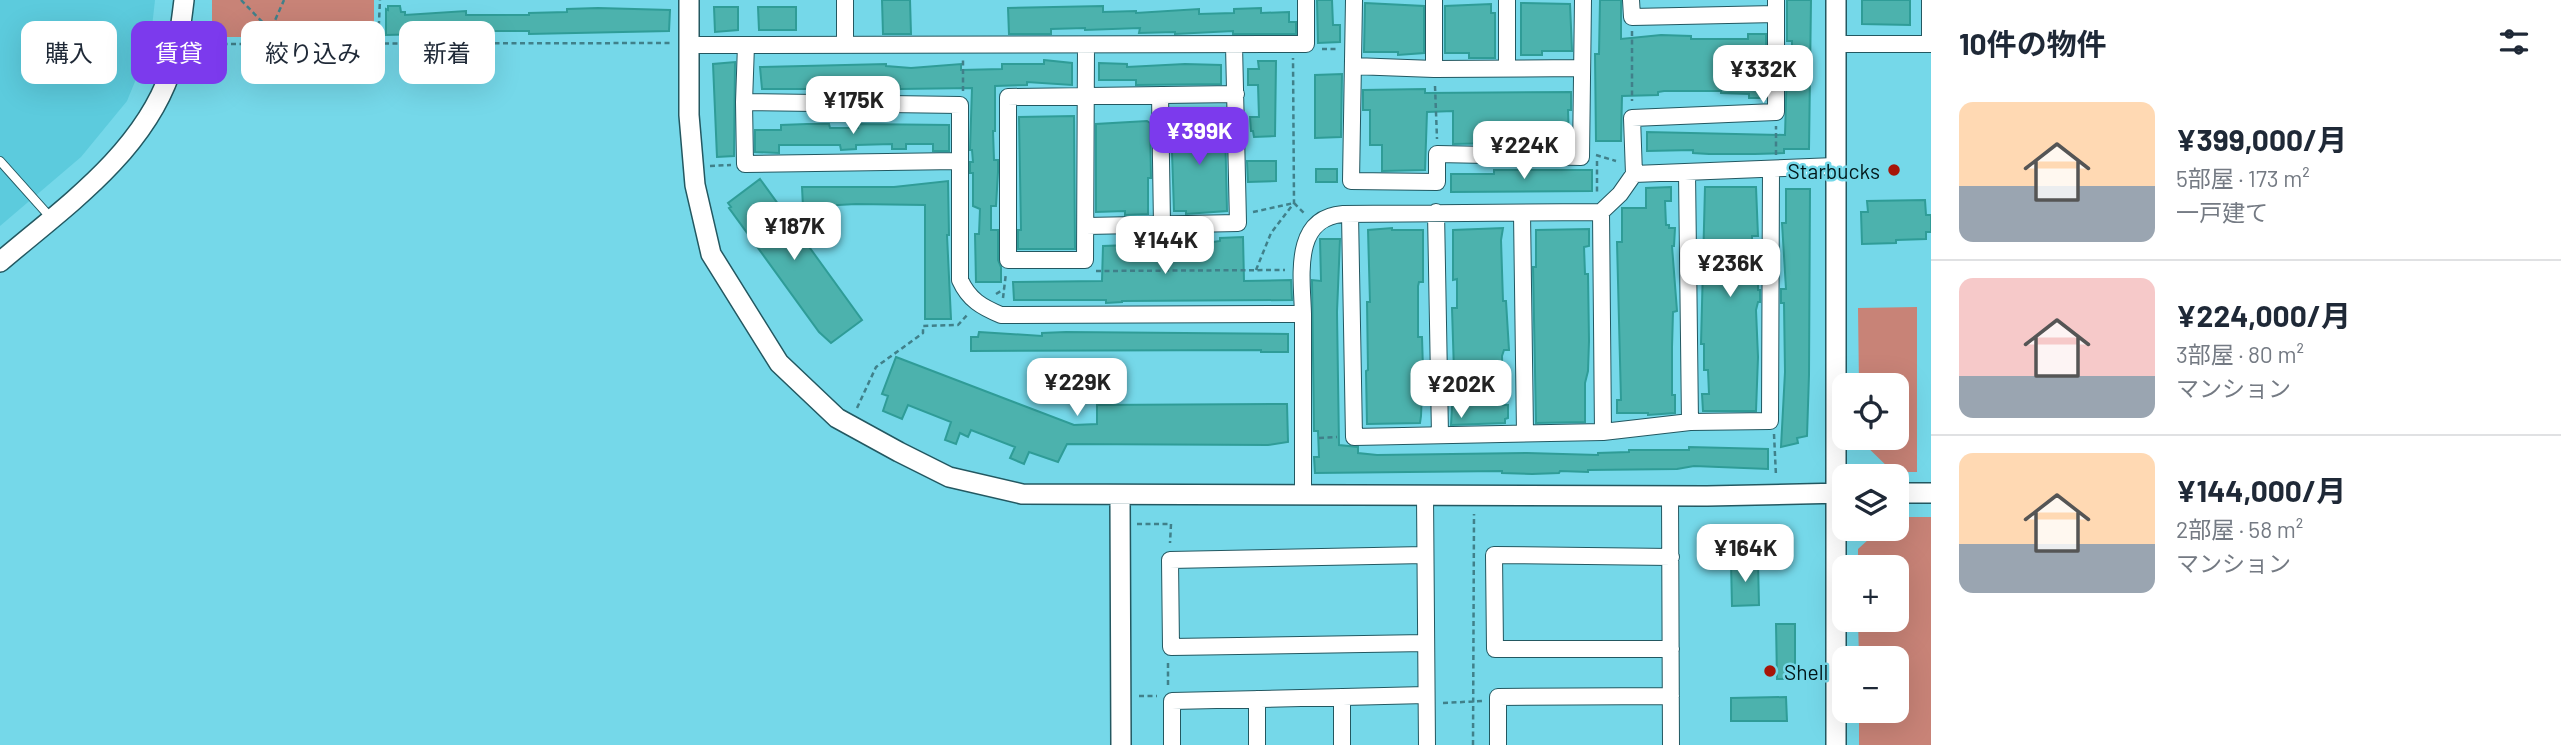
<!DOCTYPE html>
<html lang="ja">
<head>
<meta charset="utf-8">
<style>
  :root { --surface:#fff; --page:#f2f2f3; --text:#1f2937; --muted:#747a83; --line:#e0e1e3; --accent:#7c3aed }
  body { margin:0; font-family:Barlow,"Noto Sans JP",sans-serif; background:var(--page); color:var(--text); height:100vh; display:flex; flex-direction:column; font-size:26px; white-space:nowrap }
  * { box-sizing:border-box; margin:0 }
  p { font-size:23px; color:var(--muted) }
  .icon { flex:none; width:38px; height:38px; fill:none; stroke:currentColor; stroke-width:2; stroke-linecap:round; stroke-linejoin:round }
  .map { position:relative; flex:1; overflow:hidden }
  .sheet { display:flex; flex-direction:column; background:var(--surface); width:630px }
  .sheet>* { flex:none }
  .hud { position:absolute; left:21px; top:21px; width:665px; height:63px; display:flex; gap:14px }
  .controls { position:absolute; left:1832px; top:373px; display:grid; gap:14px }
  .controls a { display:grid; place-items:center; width:77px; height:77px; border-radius:14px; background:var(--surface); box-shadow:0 7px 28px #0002; font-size:35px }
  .price { position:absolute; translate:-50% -60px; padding:0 16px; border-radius:14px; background:#fff; color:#222; font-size:23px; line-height:46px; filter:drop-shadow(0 2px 4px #0008) }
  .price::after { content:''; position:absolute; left:50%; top:42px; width:21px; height:16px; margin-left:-10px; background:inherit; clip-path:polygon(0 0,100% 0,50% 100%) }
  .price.current { background:var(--accent); color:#fff }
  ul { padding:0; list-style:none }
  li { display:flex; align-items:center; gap:21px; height:175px; padding:0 28px }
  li+li { border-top:2px solid var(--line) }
  li span { display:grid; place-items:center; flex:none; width:196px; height:140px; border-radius:14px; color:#555 }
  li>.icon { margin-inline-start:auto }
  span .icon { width:84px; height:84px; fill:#fffc; stroke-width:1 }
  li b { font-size:30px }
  h2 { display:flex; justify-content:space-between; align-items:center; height:84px; padding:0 28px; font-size:30px }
  .pill { padding:0 24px; border-radius:14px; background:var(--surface); box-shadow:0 7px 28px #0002; font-size:24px; line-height:63px }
  .pill.current { background:var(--accent); color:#fff }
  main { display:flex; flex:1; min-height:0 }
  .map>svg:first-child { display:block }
</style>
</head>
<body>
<main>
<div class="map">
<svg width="1931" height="745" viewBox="0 0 1931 745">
  <rect width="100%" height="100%" fill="#75d8e9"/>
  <path fill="#5ccbdd" d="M0,0H155L150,45L127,101L81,157L0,226Z"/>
  <path fill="#c88377" d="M212,0H374V37H212Z
    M1917,307V472H1893L1859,439L1897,438V385H1859L1858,308Z
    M1897,517H1931V745H1859V711L1897,710V658H1859L1858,620H1897V567H1858V549L1880,529L1897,528Z"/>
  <path fill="#4cb2ad" stroke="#2f9c97" stroke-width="2" d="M882,0H910L911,34H883Z
    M1317,0H1332L1333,25H1340V42L1318,43Z
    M1600,0H1621V39L1661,35L1691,36V39H1748V34H1766V47H1759L1760,78H1766V98H1749V94L1721,93V91H1664L1658,92V95L1622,96L1621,141H1596L1595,54H1599Z
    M1787,0H1811L1809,149H1784V153L1755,154H1709L1693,153V150L1647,151V132L1785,135L1787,66H1792V41H1787Z
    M1862,0H1910V25L1862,24Z
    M1365,3L1424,6V53L1398,55V52H1364Z
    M1521,3L1570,4L1572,51H1542V55H1521Z
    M1491,4V13H1495V58H1469V53H1445V6Z
    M388,6H400L401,12H405V15L466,11V15H529V13L567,12V9L598,8L670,10L669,31L529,34V31H466V33L386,35V9L388,10Z
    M1103,6V12L1136,11V13L1199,9V14L1234,13V9L1261,8V13L1289,12V22H1296V34H1233V31L1175,34V32L1139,33L1140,28L1085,30V28L1051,29V34H1009L1008,8Z
    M714,7H738V30L715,32Z
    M758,7H796V30H759Z
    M1044,60L1072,63V85L1027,82V85L995,86V131H993L994,160H998V172L996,206H991V230H998V260L1001,267V282H976L975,234H979L980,209L973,206V173H970V162H973L972,150H970L972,88L900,89V86L889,85L847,89H762L760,67L886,64V66L911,68L961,64V70L1002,69V64H1044Z
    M1258,61H1276L1275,136L1254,137L1253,131H1251L1250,117H1259L1258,85H1248V69H1259Z
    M735,62L734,156L717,157L713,64Z
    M1099,63L1127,64V67L1185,64L1221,65V84L1136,85V80H1099Z
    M1342,74L1341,137L1315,138V75Z
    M1425,89V93L1571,92V110H1568L1569,142H1564L1563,146H1544V142L1453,144V111L1427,112L1425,170L1382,171V145H1370V110H1363V90Z
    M1074,116L1075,249H1018V230H1021L1019,117Z
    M1199,119H1219V126L1225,125L1227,211L1186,214V211H1174L1171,123L1199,122Z
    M1147,121L1150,123L1151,178H1148V214L1125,215V211L1096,212V124Z
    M807,124H829L830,128H858L857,124L949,125V151H933V144H906V149H892V144L856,145V149L841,150L840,145H779V153L755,152V130H781V125Z
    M1247,161H1276V181L1248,182Z
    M1316,169H1337V182H1316Z
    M1494,170H1592V191L1451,192V174H1494Z
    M760,179L862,320L831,343L819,332L729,208L731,207L728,203Z
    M948,181L949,235H947L951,319H925V205L856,204L803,207L802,187H894Z
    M1671,187V201H1665L1666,225H1669V228H1675L1674,246H1672L1677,311L1673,312L1672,347V395H1675V413L1648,415V413H1617V400H1621L1617,242H1622V208H1646V188Z
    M1705,187H1756L1758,236H1752V263H1758V290H1760V302H1758L1756,310L1758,357L1756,411H1703L1702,394H1709L1708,370H1704V344H1701Z
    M1786,189H1810L1809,375L1807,436L1797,438L1798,443L1781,447L1785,372L1784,303H1781V289H1786L1782,223H1786Z
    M1925,200L1926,215H1931V232H1926V239L1896,240V243L1862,244L1861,212H1868L1867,201Z
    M1392,228V230H1423V282H1419L1418,286V337H1422L1423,370L1421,416L1420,423L1367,424L1366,371L1368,370L1367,302H1370L1368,230Z
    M1503,228L1501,240L1503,301H1506L1509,350H1504L1502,356L1503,405H1508V418L1505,419V423L1451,425L1454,372L1452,308H1457V279L1453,280V230Z
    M1589,229V246L1584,247L1585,274H1588L1589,341L1588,371L1585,383V422L1536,423L1533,267H1536V230Z
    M1243,237L1244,281L1291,280L1292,300L1122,301V302L1106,303V300H1014L1013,282L1102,281L1103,246L1213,242L1220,241V238Z
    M1320,239H1340L1337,312L1339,445L1358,447V453L1377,455L1527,453L1598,455V453L1629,452V450H1689V447L1768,449V469L1694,466L1677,469L1588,470V472L1560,471L1559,473L1532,474L1502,473V471L1315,473L1314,457H1319L1318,431H1314L1312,280L1321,281Z
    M979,332L1042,336V333L1066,332L1288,334V352H1261V350L971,351V337H978Z
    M896,357L1074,425L1097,424V405L1287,404L1288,442L1268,445L1067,444L1058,462L1029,452L1024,464L1010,458L1015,447L971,430L968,437L960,433L956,444L945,440L951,422L908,405L902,419L883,411L888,396L882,394Z
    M1758,561L1759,605L1732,606L1731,562Z
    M1776,624H1795V679H1777Z
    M1786,697L1787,721H1731V698Z"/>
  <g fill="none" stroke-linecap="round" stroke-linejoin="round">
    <g stroke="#235861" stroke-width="10">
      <path id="service" d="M0,161L51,218"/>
    </g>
    <g stroke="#235861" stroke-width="18">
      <path id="minor" d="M845,0V45
        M1354,0L1351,181L1437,182V154L1581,157L1583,0
        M1434,0V69L1582,68
        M1631,0L1632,17L1776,14
        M1930,0V44
        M1836,44H1931
        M689,45L1306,44V0
        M746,45L744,102L960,105V280C969,300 982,307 1001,315L1303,314C1302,277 1292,218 1343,214L1601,212L1620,194L1634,174L1632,118L1776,112V0
        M1086,45L1085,260H1008V97L1236,94
        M1353,66L1434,69
        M1507,68V0
        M1160,95L1162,225
        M744,102L745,164L958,161
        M1687,172L1690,422
        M1634,174L1835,166
        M1436,212L1440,435
        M1601,212L1603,432L1690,422L1770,421L1771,169
        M1522,213L1525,433
        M1350,214L1354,437L1603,432
        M1086,226L1238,223L1234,45
        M1303,314V494
        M1425,496L1427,745
        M1670,496L1671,745
        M1425,555L1170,560L1171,647L1426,643
        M1671,557L1494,555L1495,649H1671
        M1172,745V701L1426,695
        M1257,745V699
        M1342,745V697
        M1498,745V697L1671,696"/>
    </g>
    <g stroke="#235861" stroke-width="22">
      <path id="tertiary" d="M689,0V115L695,185L711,254L779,363L837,418L899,452L949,477L1022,494L1707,496L1844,493
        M1836,0V745
        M0,262C63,208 141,155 170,73C178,50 181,25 184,0
        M1897,493H1931
        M1120,495L1121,745"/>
    </g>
    <path stroke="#40808a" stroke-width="2.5" stroke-dasharray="5 3.5" stroke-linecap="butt" d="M241,0L270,30
      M1632,31V101
      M265,43L284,0
      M378,43L380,0
      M197,44L672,43
      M1322,49H1336
      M1435,86L1437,139
      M963,91V59
      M1596,155L1616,161
      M1776,155V126
      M1597,161V193
      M710,166L731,165
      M1294,203L1304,213
      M1253,212L1294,203
      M1256,270L1271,233L1294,203L1293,58
      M1096,271L1285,270
      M996,294L1004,289
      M1003,298L1006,273
      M857,408L876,367L923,333V326L958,325L968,314
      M1774,434L1776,476
      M1319,438L1337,437
      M1137,524H1171L1170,543
      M1168,685V661
      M1139,696H1157
      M1443,703L1482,701
      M1473,745L1474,514"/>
    <use href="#service" stroke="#fff" stroke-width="8"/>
    <use href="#minor" stroke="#fff" stroke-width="16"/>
    <use href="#tertiary" stroke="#fff" stroke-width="19"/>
  </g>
  <g fill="#a71508" stroke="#75d8e9" stroke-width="2.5">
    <circle cx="1894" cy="170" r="7"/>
    <circle cx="1770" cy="671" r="7"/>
  </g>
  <g text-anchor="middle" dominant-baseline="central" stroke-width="5" stroke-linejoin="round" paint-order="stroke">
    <g font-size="21" fill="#02171a" stroke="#75d8e9" text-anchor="end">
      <text x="1880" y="170">Starbucks</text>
      <text x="1784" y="671" text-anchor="start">Shell</text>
    </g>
  </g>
</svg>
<div class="controls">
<a><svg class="icon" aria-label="locate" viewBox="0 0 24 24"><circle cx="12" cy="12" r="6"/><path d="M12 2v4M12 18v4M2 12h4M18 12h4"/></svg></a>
<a><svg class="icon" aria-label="layers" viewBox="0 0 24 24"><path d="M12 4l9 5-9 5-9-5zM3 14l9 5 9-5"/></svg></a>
<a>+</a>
<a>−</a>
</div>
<b class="price" style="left:1763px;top:105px">¥332K</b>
<b class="price" style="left:853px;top:136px">¥175K</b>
<b class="price current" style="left:1199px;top:167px">¥399K</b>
<b class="price" style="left:1524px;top:181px">¥224K</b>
<b class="price" style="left:794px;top:262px">¥187K</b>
<b class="price" style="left:1165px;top:276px">¥144K</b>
<b class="price" style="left:1730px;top:299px">¥236K</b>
<b class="price" style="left:1077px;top:418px">¥229K</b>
<b class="price" style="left:1461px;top:420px">¥202K</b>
<b class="price" style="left:1745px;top:584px">¥164K</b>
<div class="hud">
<a class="pill">購入</a>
<a class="pill current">賃貸</a>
<a class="pill">絞り込み</a>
<a class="pill">新着</a>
</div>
</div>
<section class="sheet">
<h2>10件の物件<svg class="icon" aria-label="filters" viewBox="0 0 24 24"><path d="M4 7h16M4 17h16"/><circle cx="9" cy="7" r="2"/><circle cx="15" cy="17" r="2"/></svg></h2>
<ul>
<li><span style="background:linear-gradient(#ffd9b3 60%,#9aa5b1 0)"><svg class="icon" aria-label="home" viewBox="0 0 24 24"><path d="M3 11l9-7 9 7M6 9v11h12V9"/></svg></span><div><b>¥399,000/月</b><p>5部屋 · 173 m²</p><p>一戸建て</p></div></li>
<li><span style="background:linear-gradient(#f6c9c9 70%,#9aa5b1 0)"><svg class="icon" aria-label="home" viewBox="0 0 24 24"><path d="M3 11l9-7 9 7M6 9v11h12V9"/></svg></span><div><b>¥224,000/月</b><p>3部屋 · 80 m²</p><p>マンション</p></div></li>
<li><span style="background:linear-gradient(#ffd9b3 65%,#9aa5b1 0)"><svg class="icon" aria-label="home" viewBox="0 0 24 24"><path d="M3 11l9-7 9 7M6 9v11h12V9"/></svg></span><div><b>¥144,000/月</b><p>2部屋 · 58 m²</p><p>マンション</p></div></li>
</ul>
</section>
</main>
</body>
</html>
